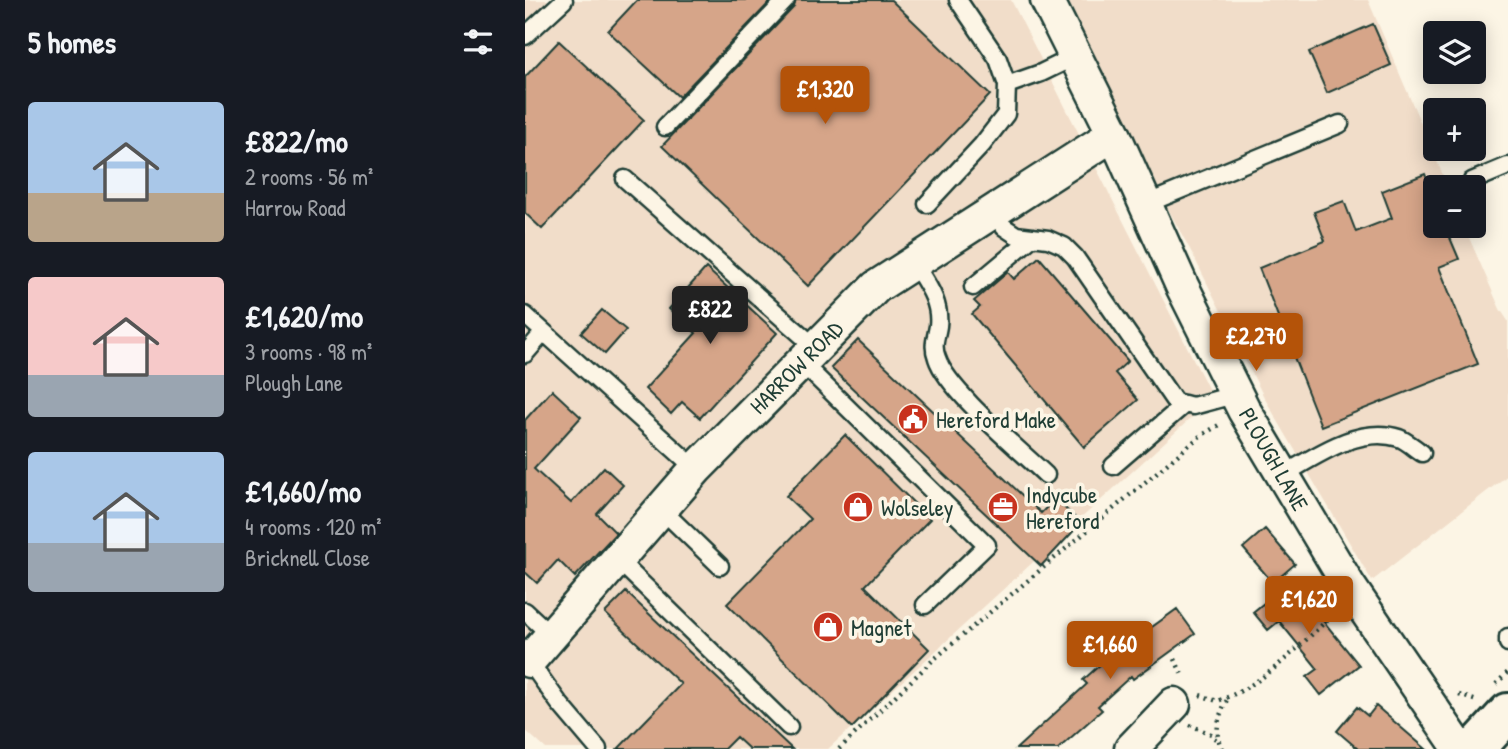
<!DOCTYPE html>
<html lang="en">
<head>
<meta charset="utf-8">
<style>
  :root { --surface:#171b24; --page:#20242c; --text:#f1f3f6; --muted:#9ea1a6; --accent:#b45309 }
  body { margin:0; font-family:"Patrick Hand",sans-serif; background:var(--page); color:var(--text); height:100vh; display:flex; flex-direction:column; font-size:26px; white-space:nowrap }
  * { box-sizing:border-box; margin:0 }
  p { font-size:23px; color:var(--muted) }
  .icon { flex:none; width:38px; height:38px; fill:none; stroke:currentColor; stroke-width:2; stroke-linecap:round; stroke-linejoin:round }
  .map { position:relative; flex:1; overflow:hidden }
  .side { display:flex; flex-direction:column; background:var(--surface); width:525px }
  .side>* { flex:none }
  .tools { position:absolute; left:898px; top:21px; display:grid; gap:14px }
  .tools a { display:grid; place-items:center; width:63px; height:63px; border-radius:7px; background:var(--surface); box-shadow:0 4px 18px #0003; font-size:35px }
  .price { position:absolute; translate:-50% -60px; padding:0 16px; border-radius:7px; background:var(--accent); color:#fff; font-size:23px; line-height:46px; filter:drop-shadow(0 2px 4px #0008) }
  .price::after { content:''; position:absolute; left:50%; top:42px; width:21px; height:16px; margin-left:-10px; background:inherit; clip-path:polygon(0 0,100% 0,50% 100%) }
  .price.on { background:#222; color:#fff }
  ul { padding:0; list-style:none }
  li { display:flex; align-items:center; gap:21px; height:175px; padding:0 28px }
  li span { display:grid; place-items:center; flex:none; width:196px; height:140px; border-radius:7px; color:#555 }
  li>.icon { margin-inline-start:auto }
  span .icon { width:84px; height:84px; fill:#fffc; stroke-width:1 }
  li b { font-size:30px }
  h2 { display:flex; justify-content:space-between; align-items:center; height:84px; padding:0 28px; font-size:30px }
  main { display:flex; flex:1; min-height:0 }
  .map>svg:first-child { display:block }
</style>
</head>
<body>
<main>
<section class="side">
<h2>5 homes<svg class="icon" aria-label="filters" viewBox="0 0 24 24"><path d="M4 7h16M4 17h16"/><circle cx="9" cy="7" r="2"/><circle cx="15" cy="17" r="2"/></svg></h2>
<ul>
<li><span style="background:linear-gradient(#a9c7e8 65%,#b9a48a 0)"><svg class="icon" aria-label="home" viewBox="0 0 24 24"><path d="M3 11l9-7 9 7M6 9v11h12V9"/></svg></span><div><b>£822/mo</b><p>2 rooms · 56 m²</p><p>Harrow Road</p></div></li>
<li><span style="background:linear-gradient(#f6c9c9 70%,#9aa5b1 0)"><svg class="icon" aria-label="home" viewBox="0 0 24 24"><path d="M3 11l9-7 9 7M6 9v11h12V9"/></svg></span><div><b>£1,620/mo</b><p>3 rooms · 98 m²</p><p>Plough Lane</p></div></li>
<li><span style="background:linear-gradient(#a9c7e8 65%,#9aa5b1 0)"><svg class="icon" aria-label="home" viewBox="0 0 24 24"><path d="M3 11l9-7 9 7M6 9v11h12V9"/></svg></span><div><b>£1,660/mo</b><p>4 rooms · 120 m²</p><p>Bricknell Close</p></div></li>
</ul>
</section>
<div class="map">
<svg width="983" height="749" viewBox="0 0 983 749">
  <rect width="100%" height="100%" fill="#fcf5e5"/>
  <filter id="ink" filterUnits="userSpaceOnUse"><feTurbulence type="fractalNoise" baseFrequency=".0143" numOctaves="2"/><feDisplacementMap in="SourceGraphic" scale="14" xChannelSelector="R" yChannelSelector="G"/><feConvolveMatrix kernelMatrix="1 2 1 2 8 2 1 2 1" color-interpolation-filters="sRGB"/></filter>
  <g filter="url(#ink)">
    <path fill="#f1ddc9" d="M0,0H486L688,398L303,749H21L0,730Z
      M530,0H843L923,187H910V226H939L975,309L983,321V475L847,581L740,399L668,255Z"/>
    <path fill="#d6a589" stroke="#1f3d34" stroke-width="2" d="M112,0H247L154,97L83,31Z
      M271,0H366L465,95L283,286L137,146L269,7Z
      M848,24L866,65L802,93L784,52Z
      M34,41L119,120L17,229L0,213V77Z
      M900,174L910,199V226H920L934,259L914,267L953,364L796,426L734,268L800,241L789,212L819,201L831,232L867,218L857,191Z
      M514,257L603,361L590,373L613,400L559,447L447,314L455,307L449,301L483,272L489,279Z
      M181,268L252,333L175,418L157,402L146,414L120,389L171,333L144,309Z
      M77,310L101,330L80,354L56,333Z
      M333,340L516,513L530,499L556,523L516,566L306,368Z
      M27,390L56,417L9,469L46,503L79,467L98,485L72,514L91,533L50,577L33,560L12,583L0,572V420Z
      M320,435L405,519L340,586L404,649L327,728L202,604L285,519L261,496Z
      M740,529L770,564L748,583L718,548Z
      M766,581L834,665L796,695L782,677L793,669L754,621L743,630L728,612Z
      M101,592L267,749H224L211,737L199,749H93L156,684L80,613Z
      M652,609L670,634L608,679L606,676L573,706L577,710L533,749H491L562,684L558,680L577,663Z
      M851,706L901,749H833L812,731L832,707L843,716Z"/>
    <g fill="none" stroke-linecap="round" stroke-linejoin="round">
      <g stroke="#1f3d34" stroke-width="21">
        <path id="lane" d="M0,36L39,0
          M482,85L516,73L551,56
          M140,127L261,0
          M100,179L290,347
          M947,181L983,166
          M402,204L457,145L481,114L482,85L473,59L433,0
          M621,204L815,124
          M468,212L479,227L491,235L523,239L539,246L550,257L650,402L668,406L712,394
          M389,263C401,283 416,301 413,326C411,339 407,345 412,358C422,390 494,449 521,475
          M448,287L508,237
          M0,315L171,469
          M0,354L19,332
          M275,361L462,545L400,605
          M588,466L660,404
          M758,475C791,456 834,425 874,438C882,441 889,448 897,453
          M136,509L195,566
          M92,559L264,727
          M0,611L26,635
          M983,637V643
          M4,661L34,703L73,749"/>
      </g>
      <g stroke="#1f3d34" stroke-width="37">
        <path id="street" d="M522,0L589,134L657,286L719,410L824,586L935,749
          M4,661L171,469L351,287L589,134
          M606,749L649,704"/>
      </g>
      <g stroke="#1f3d34" stroke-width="44">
        <path id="highway" d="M950,749L983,713"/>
      </g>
      <path stroke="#1f3d34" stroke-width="4.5" stroke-dasharray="2 5" stroke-linecap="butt" d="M650,659L658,677
        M971,684L983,672
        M675,695L692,701C739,686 774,645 810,613
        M934,695L952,701
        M665,725L686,734L693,742
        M314,749L407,661L674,437L697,423
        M697,749C688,732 694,714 703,698"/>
      <use href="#lane" stroke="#fcf5e5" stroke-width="16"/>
      <use href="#street" stroke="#fcf5e5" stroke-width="32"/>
      <use href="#highway" stroke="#fcf5e5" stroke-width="38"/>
    </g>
  </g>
  <defs>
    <g id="civic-disc" transform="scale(1.575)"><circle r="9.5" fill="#c8321e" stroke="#fcf5e5"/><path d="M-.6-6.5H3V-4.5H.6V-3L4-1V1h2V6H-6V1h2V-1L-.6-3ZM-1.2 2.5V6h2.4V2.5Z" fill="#fff"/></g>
    <g id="shop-disc" transform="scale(1.575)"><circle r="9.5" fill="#c8321e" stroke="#fcf5e5"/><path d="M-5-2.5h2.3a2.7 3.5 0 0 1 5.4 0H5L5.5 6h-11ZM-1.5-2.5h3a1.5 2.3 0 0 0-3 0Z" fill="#fff"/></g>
    <g id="office-disc" transform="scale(1.575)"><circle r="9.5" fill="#c8321e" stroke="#fcf5e5"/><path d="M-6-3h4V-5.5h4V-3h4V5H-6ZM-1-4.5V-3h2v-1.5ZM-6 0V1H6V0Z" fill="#fff"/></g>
  </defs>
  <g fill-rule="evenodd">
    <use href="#civic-disc" x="388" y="419"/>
    <use href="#shop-disc" x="333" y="507"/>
    <use href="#office-disc" x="478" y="507"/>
    <use href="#shop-disc" x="303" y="627"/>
  </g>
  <g text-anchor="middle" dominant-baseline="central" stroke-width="7" stroke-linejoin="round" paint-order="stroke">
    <g font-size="23" fill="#1f3d34" stroke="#fcf5e5">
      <text transform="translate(271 367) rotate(-45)">HARROW ROAD</text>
      <text transform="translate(749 459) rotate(60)">PLOUGH LANE</text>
    </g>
    <g font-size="23" fill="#1f3d34" stroke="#fcf5e5" text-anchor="start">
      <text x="411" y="419">Hereford Make</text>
      <text x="501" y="494">Indycube<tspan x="501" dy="26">Hereford</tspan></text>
      <text x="356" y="507">Wolseley</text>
      <text x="326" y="627">Magnet</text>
    </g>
  </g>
</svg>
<div class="tools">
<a><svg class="icon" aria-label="layers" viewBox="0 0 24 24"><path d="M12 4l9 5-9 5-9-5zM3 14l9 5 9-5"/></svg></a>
<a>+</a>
<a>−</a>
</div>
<b class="price" style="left:300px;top:126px">£1,320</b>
<b class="price on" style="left:185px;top:346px">£822</b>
<b class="price" style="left:731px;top:373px">£2,270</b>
<b class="price" style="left:784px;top:636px">£1,620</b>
<b class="price" style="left:585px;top:681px">£1,660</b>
</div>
</main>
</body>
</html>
